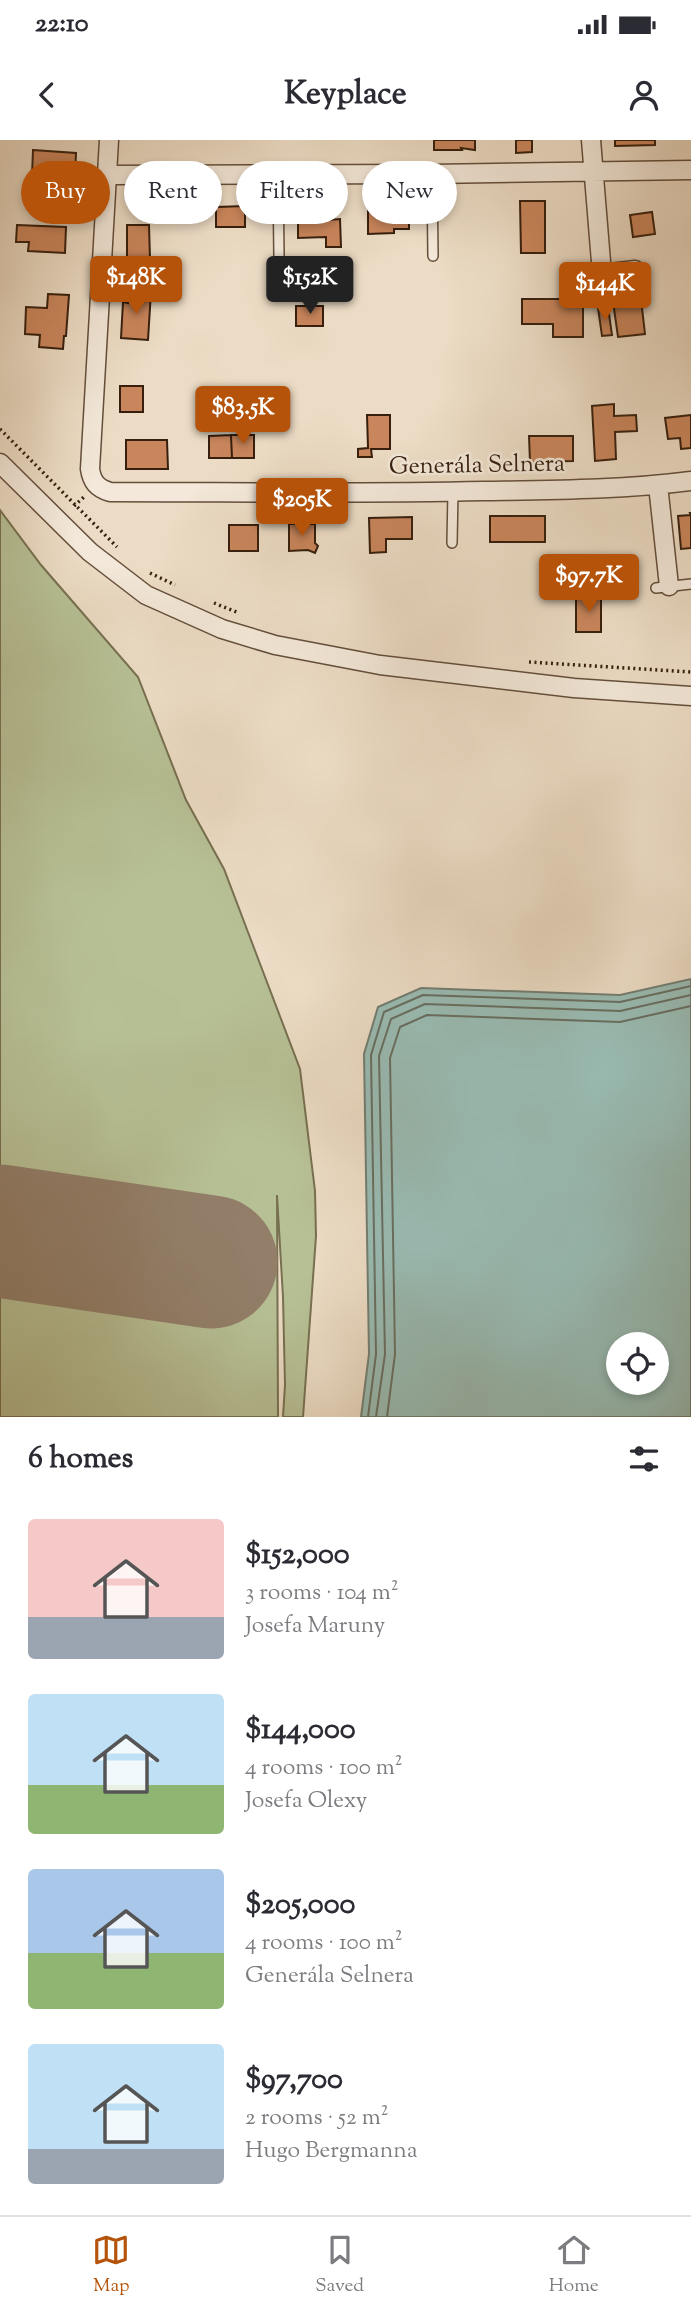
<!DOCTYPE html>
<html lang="en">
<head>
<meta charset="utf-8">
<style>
  :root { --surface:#fff; --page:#f7f7f7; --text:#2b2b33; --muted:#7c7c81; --line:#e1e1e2; --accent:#b45309 }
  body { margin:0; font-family:"Sorts Mill Goudy",serif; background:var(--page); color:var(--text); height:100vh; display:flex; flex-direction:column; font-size:26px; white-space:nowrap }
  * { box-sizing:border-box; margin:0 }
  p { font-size:23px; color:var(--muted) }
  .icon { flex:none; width:38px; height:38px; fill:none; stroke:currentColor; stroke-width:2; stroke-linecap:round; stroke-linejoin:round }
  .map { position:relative; height:1277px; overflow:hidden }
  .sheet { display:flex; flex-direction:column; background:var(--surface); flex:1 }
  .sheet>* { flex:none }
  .hud { position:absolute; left:21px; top:21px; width:649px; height:63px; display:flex; gap:14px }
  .buttons { position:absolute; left:606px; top:1192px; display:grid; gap:14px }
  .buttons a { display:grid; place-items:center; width:63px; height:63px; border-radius:50%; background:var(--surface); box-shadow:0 4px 10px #0003; font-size:35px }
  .price { position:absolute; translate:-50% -60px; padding:0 16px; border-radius:7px; background:var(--accent); color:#fff; font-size:23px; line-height:46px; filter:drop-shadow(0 2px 4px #0008) }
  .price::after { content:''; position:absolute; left:50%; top:42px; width:21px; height:16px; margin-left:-10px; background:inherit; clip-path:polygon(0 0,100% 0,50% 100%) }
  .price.selected { background:#222; color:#fff }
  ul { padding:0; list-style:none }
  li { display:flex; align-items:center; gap:21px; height:175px; padding:0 28px }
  li span { display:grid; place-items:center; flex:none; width:196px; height:140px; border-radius:7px; color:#555 }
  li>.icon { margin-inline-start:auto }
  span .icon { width:84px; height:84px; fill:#fffc; stroke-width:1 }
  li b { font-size:30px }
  h2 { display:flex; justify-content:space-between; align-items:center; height:84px; padding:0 28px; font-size:30px }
  .chip { padding:0 24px; border-radius:32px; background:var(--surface); box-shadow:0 4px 10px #0003; font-size:24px; line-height:63px }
  .chip.selected { background:var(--accent); color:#fff }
  .status { display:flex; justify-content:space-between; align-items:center; height:49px; padding:0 35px; background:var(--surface); direction:ltr }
  .status svg { height:19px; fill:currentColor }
  header { display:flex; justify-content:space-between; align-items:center; height:91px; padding:0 28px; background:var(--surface); font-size:32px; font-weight:800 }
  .dock { display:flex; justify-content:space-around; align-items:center; height:98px; border-top:2px solid var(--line); background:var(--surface); font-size:19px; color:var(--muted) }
  .dock a { display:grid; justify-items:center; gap:4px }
  .dock .selected { color:var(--accent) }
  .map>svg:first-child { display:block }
</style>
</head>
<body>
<div class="status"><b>22:10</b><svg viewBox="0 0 49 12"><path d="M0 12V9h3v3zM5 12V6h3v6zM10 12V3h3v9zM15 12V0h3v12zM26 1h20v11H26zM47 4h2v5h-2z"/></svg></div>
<header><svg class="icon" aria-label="back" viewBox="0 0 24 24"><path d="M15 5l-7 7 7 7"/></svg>Keyplace<svg class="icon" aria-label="person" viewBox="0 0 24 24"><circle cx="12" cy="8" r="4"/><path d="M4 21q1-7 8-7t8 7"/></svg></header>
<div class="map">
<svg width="691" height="1277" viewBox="0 0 691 1277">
  <rect width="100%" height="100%" fill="#ecdcc5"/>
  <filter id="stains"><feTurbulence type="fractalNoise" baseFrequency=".00286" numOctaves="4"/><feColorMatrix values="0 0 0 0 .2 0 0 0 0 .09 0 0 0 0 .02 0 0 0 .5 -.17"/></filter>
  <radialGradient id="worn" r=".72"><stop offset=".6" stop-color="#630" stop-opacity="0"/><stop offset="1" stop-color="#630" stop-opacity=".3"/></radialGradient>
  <path fill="#b7c095" stroke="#777051" stroke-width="2" d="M0,370L41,425L138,537L186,660L224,729L300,929L315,1051L316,1096L303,1277H283L285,1245L283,1157L277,1055L278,1277H0Z"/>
  <path fill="#99bcb4" stroke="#727d71" stroke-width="2" fill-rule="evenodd" d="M691,839V1277H361L369,1214L364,914L378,867L421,848L620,855ZM618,1204H656V1242H618Z"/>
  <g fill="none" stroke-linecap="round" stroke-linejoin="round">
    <path stroke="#686e60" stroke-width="2" d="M368,1277L376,1214L371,915L384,872L423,855L620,862L691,846
      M376,1277L385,1214L379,916L391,879L425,864L620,871L691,855
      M387,1277L395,1214L390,918L400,887L427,875L620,882L691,866"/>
    <path stroke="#927e69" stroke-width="133" d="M0,1091L211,1122"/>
  </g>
  <path fill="#c9855b" stroke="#371f0d" stroke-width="2" d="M434,0H475V10L461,8L462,10H434Z
    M516,0H532V12L516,13Z
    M615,0H655V5L615,6Z
    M33,10L76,13L75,38L32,35Z
    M409,59V89H394V93L368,94V60Z
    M520,61H545V113H521Z
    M245,66V87H216V67Z
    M652,72L655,94L633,97L630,75Z
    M298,73H328V80L340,79L341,107H326V97L298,98Z
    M17,85L66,87L65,113L28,111L29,102H16Z
    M127,85H149L150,119H127Z
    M128,150L151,151L148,200L121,198L123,162L128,163Z
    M48,154L69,155L66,196H64L63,209L39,207L40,195L25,194L26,167L47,168Z
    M522,159H569V164L583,163V197H553V184H522Z
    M641,159L645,194L618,197L613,162Z
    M296,166H323V186H296Z
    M608,167L612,195L602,196L598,168Z
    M120,246H143V272H120Z
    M614,264V276L636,275L637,291L615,292L616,319L595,321L592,266Z
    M367,275H390V309H371L372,317H358V309L368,308Z
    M691,275V308L681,309L680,298L668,299L665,278Z
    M231,295H254V318H232Z
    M231,295L232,318H209V296Z
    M529,296H573V321L530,322Z
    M126,300H167L168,329H126Z
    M690,373H691V408L681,409L678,376L691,375Z
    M490,376H545V402H490Z
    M412,377V399H386V412L370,413L369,378Z
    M289,384H315V403L318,406L315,413L308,410L289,411Z
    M229,385H258V411H229Z
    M576,455H601V492H576Z"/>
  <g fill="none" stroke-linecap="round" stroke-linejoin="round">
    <g stroke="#644e3b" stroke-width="12">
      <path id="lane" d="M278,34L279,117
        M432,34L433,116
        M452,403L453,352
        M656,448L691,444"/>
    </g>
    <g stroke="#644e3b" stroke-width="21">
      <path id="street" d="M109,0L90,329C92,342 97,348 110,352C235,352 359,354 484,351C553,350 622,350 691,341
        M591,0L602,134
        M108,35L432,34L691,30
        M591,144L602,134L635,130
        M0,323L90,412L146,455L222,489L275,505L380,525L574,548L691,556
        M658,345L669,446"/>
    </g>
    <path stroke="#371f0d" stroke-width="3.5" stroke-dasharray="2 3.5" stroke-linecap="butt" d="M0,289L117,407
      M74,366L85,356
      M150,433L175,445
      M214,463L239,473
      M529,522L691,532"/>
    <use href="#lane" stroke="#f3e8d9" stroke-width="9"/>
    <use href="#street" stroke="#f3e8d9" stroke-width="18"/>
  </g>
  <g text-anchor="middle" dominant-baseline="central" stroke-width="5" stroke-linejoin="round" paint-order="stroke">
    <g font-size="24" fill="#371f0d" stroke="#f3e8d9">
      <text transform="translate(477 326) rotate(-1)">Generála Selnera</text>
    </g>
  </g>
  <rect width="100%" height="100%" filter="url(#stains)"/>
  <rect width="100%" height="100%" fill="url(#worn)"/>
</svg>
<div class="buttons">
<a><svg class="icon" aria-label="locate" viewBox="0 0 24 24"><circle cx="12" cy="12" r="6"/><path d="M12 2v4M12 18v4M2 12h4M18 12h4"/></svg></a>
</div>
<b class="price" style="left:136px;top:176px">$148K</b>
<b class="price selected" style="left:310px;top:176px">$152K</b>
<b class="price" style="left:605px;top:182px">$144K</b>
<b class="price" style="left:243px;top:306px">$83.5K</b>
<b class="price" style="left:302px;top:398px">$205K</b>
<b class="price" style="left:589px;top:474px">$97.7K</b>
<div class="hud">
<a class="chip selected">Buy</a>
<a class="chip">Rent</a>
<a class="chip">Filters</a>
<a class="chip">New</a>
</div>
</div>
<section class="sheet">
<h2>6 homes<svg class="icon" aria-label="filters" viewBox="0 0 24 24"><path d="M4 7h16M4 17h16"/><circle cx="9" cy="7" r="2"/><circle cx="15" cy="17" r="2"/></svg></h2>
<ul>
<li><span style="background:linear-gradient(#f6c9c9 70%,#9aa5b1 0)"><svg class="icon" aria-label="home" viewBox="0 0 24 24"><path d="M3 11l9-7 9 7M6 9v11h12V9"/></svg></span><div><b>$152,000</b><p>3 rooms · 104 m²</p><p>Josefa Maruny</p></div></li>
<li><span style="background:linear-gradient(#bfe0f5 65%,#8fb573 0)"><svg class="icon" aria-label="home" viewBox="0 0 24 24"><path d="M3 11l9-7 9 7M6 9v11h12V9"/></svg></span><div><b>$144,000</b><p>4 rooms · 100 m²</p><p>Josefa Olexy</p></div></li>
<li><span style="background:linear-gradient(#a9c7e8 60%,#8fb573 0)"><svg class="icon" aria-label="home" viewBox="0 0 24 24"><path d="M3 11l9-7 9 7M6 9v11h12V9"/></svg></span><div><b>$205,000</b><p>4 rooms · 100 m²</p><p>Generála Selnera</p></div></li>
<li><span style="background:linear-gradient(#bfe0f5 75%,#9aa5b1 0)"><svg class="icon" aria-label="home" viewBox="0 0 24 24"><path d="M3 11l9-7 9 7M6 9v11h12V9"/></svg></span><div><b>$97,700</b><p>2 rooms · 52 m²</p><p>Hugo Bergmanna</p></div></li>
</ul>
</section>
<nav class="dock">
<a class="selected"><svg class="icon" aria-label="map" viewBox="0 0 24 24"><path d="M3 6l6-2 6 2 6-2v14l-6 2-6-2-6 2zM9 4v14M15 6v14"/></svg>Map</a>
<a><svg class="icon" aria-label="saved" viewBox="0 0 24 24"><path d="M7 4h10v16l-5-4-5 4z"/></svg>Saved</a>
<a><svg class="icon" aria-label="home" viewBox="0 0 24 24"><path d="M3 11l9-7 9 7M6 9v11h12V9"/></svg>Home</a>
</nav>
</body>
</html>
